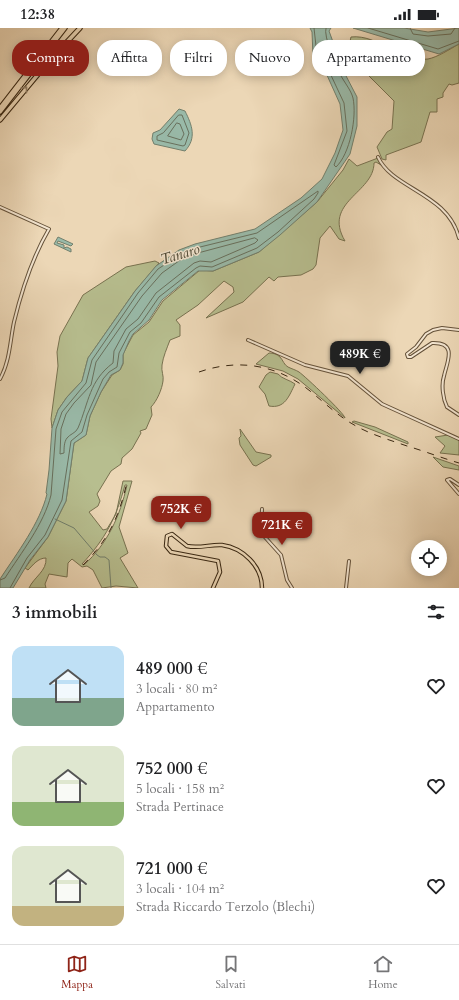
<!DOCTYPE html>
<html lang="it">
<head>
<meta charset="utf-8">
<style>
  :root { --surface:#fff; --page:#f6f6f6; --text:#202124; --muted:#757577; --line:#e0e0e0; --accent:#8f2418 }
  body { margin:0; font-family:Cardo,serif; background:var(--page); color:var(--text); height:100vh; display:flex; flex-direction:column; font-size:15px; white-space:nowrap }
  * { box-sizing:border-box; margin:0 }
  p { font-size:13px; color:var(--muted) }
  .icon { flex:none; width:22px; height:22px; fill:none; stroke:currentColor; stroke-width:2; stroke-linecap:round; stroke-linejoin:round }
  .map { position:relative; height:560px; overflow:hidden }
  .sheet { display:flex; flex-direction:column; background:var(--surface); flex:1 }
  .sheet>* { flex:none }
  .hud { position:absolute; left:12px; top:12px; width:435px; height:36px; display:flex; gap:8px }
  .buttons { position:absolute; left:411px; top:512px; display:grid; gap:8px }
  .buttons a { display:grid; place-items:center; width:36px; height:36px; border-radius:50%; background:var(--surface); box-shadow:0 2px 10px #0003; font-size:20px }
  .price { position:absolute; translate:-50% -34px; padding:0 9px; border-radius:8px; background:var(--accent); color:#fff; font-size:13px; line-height:26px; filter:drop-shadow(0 1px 2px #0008) }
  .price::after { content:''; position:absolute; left:50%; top:24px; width:12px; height:9px; margin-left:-6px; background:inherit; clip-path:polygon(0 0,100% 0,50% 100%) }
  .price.selected { background:#222; color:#fff }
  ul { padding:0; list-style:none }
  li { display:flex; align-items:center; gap:12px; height:100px; padding:0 12px }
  li span { display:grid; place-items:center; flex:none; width:112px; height:80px; border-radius:12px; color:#555 }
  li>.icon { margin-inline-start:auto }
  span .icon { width:48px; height:48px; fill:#fffc; stroke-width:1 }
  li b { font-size:17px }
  h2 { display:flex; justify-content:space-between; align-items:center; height:48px; padding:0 12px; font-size:17px }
  .chip { padding:0 14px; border-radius:16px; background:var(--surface); box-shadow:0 2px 10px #0003; font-size:14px; line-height:36px }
  .chip.selected { background:var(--accent); color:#fff }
  .status { display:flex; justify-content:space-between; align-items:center; height:28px; padding:0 20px; background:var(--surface); direction:ltr }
  .status svg { height:11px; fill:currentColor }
  .tabs { display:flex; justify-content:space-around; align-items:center; height:56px; border-top:1px solid var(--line); background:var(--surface); font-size:11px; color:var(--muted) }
  .tabs a { display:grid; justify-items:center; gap:2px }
  .tabs .selected { color:var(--accent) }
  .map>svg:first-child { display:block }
</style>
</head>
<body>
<div class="status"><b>12:38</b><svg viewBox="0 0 49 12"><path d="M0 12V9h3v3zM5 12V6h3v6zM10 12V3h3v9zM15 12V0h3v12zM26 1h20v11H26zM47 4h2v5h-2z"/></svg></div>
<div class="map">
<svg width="459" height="560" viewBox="0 0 459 560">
  <rect width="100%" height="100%" fill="#ecd7b6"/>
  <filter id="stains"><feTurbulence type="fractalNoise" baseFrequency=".005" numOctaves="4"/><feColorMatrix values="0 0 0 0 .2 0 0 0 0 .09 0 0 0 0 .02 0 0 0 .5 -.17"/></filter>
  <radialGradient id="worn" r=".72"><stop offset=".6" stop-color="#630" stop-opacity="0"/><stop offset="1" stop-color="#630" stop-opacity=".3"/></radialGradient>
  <path fill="#b7be8f" stroke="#787250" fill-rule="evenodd" d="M351,9C379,6 400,35 428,31C438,29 450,21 459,16V55L452,57L449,56L443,65V69L437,71V84H430L421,114L386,127V132L382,131L377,119L387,104L392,101L394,73L366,45L360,42L354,35L359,30L358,24L352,22L349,18Z
    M378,130L381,137L376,134L374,135C374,165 322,174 345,213L339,211L330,198L320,210L316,237L313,241L301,247L278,249L274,253L269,249L243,274L206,290L234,264L233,259L224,253L198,277L176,292L180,297V308L170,312C167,320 163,329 162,337C161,343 164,348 163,353C162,361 157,373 151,379L152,387L146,401L140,403L141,405L132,421L122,430L121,436L111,443L97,466L100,473L98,478L89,484L103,502L107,501L116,486L123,453H132L119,499L128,525L120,530L138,560L116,558L102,560L93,542L87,538L82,539L72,531L68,535L67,549L49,546L45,556L46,560H29C34,549 47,543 46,530C38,530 33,537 28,542L25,540L48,509L66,473L74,415L86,407L90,388L101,364L112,347L120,342L123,336V326L133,307L149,294L163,273L200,242L213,243L259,224L317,174L343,142L349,131L357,138ZM125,457H127C120,488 108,515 84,537L82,536C106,510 116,490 125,457Z
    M155,233L159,235L135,263L88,330L82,353L67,369L58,382L52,400L51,391L58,338L57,324L60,308L83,267L126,239Z
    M269,325C273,325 277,326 280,329C283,332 284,337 288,339C292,341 296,342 299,344C306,349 345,386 345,390L298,351L283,343L256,336Z
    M270,344L278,346C282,351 290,352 295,356C289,368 285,381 269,378L265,366L259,359L266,347Z
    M354,393L375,399L408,414V416L352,394Z
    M240,401L256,424L271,427V429L256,438L253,437L240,417L239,410L241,408Z
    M448,407L459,412V427L440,425L445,418L435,409Z
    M433,429L459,438V442L443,439Z"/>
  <path fill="#99baa9" stroke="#727f6c" d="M310,0H331L329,3L344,44L357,69V98L350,126L317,174L280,207L259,224L213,243H198L162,272L149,292L133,306L129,313L123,327V335L120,342L111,347L101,364L90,388L86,407L74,415L66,473L48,509L30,532L13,560H0V551C17,525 40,495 47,466L46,465L49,442L52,400L58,382L67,369L82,353L88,330L135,263L156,238L179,222L195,216L255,201L301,170L322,151L335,125L343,102L340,76L326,45L313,28L312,4Z
    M353,0H404L428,4L459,0V16L439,26Z
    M179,81L185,83C192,97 197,110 185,123L154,116L152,111L153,105L160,102Z
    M58,209L73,216L71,218L58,213L57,215L64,217V220L67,219L71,221V224L54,216Z"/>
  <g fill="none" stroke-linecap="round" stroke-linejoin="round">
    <path stroke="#68705d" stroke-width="1" d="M314,0L317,27L329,43L344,75L347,103L334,137L336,139C350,126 357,89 353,70C351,62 344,54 340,46C336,37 323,8 326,0
      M368,0L438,21L459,13
      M410,0L413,6L428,8L451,6L455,0
      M179,87H182L189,105L185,117L183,118L157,112V108L163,105Z
      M177,95L180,96L184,106L181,112L168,108Z
      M255,210L258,212L255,215L211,234L200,233L194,235L156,265L138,291L126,301L114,323L113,335C89,353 89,374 78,400C76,405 70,406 67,410C64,414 64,420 64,425L60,426L61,401L66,386L74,375L91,357L96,334L142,268L162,245L183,230L198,225Z
      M0,552L5,550C21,525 44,496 51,467L56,401L62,384L86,355L92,332L138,265L158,241L181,226L196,220L257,205L318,163V165L314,171L278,204L257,220L212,239L200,238L196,240L159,269L141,295L130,304L119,325L117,339L109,344L103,351L87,387L82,404L71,413L62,472L45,507L27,530L10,560"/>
    <path stroke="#727f6c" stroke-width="1" d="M55,491L74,500L97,527L100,529H105L109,532L111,560"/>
    <g stroke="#65523a" stroke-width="4">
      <path id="minor" d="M378,129C392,161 448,165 459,210
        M0,179L49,201C32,230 22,261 14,294C10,313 10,333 0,351
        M459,302L442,300L433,302L426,306L416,319L407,326L408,329H411L432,315C458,314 447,334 444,348C441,357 443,371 447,379L459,387
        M248,312L305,337L348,348L382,376L459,411
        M459,457L450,451L447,452L459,466
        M262,481L261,498L263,507L281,527L287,552L292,560
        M346,560L349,533"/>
    </g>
    <g stroke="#382611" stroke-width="4.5">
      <path id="major" d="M213,560L220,544L218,533L171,524L166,518L167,508L172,506L187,518C199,521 211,516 222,517C243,520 262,538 262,560"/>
    </g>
    <g stroke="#382611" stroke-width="5.5">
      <path id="highway" d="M0,80L62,0
        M0,84L65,0
        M0,92L50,32L80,0"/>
    </g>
    <use href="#minor" stroke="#f3e5d0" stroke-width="2"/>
    <use href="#major" stroke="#ecd7b6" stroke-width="2.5"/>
    <use href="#highway" stroke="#ecd7b6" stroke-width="3.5"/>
    <path stroke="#382611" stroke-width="1" stroke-dasharray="7 7" stroke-linecap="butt" d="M199,344C239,330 278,337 310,363C325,375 339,389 356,398C372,407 390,412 407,418C424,423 442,430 459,435
      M83,537C109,511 119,489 127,454"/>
  </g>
  <defs><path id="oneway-chevron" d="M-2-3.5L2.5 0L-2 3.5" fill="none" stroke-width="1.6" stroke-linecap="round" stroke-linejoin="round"/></defs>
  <use stroke="#927e64" href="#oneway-chevron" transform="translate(25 61) rotate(-51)"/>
  <g text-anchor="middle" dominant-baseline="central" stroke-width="3" stroke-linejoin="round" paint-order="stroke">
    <g font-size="15" font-style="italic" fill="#504b37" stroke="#f3e5d0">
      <text transform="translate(180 226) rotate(-17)">Tanaro</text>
    </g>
  </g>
  <rect width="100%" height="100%" filter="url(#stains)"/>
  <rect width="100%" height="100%" fill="url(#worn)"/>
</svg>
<div class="buttons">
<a><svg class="icon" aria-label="locate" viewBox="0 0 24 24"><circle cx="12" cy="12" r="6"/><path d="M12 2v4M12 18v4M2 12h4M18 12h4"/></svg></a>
</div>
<b class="price selected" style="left:360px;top:347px">489K €</b>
<b class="price" style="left:181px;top:502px">752K €</b>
<b class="price" style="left:282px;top:518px">721K €</b>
<div class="hud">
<a class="chip selected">Compra</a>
<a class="chip">Affitta</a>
<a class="chip">Filtri</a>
<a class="chip">Nuovo</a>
<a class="chip">Appartamento</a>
</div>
</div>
<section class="sheet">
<h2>3 immobili<svg class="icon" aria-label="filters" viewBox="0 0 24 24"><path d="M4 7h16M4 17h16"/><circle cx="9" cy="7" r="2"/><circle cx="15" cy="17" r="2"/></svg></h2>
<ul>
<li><span style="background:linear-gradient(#bfe0f5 65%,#7fa58c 0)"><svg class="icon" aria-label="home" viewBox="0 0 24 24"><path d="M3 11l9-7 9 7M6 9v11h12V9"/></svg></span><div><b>489 000 €</b><p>3 locali · 80 m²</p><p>Appartamento</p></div><svg class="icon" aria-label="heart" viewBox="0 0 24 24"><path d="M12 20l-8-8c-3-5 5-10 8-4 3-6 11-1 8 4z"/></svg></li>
<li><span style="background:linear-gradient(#dfe7d0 70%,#8fb573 0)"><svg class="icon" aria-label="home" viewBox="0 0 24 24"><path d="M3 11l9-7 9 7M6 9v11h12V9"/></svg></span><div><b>752 000 €</b><p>5 locali · 158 m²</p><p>Strada Pertinace</p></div><svg class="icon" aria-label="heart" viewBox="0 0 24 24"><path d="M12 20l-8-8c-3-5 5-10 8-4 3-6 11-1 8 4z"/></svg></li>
<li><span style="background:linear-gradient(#dfe7d0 75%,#c2b280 0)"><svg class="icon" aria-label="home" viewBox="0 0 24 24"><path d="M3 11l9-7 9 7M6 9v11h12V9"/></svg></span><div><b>721 000 €</b><p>3 locali · 104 m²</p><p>Strada Riccardo Terzolo (Blechi)</p></div><svg class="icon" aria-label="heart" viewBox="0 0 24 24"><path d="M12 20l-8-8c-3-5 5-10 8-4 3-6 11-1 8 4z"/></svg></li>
</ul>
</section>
<nav class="tabs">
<a class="selected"><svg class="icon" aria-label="map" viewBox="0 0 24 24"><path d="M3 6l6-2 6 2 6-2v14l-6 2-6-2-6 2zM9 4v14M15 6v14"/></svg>Mappa</a>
<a><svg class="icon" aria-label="saved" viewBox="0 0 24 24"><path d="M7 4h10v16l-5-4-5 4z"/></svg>Salvati</a>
<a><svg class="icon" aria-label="home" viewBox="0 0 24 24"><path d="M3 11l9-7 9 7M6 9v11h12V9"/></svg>Home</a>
</nav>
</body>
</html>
